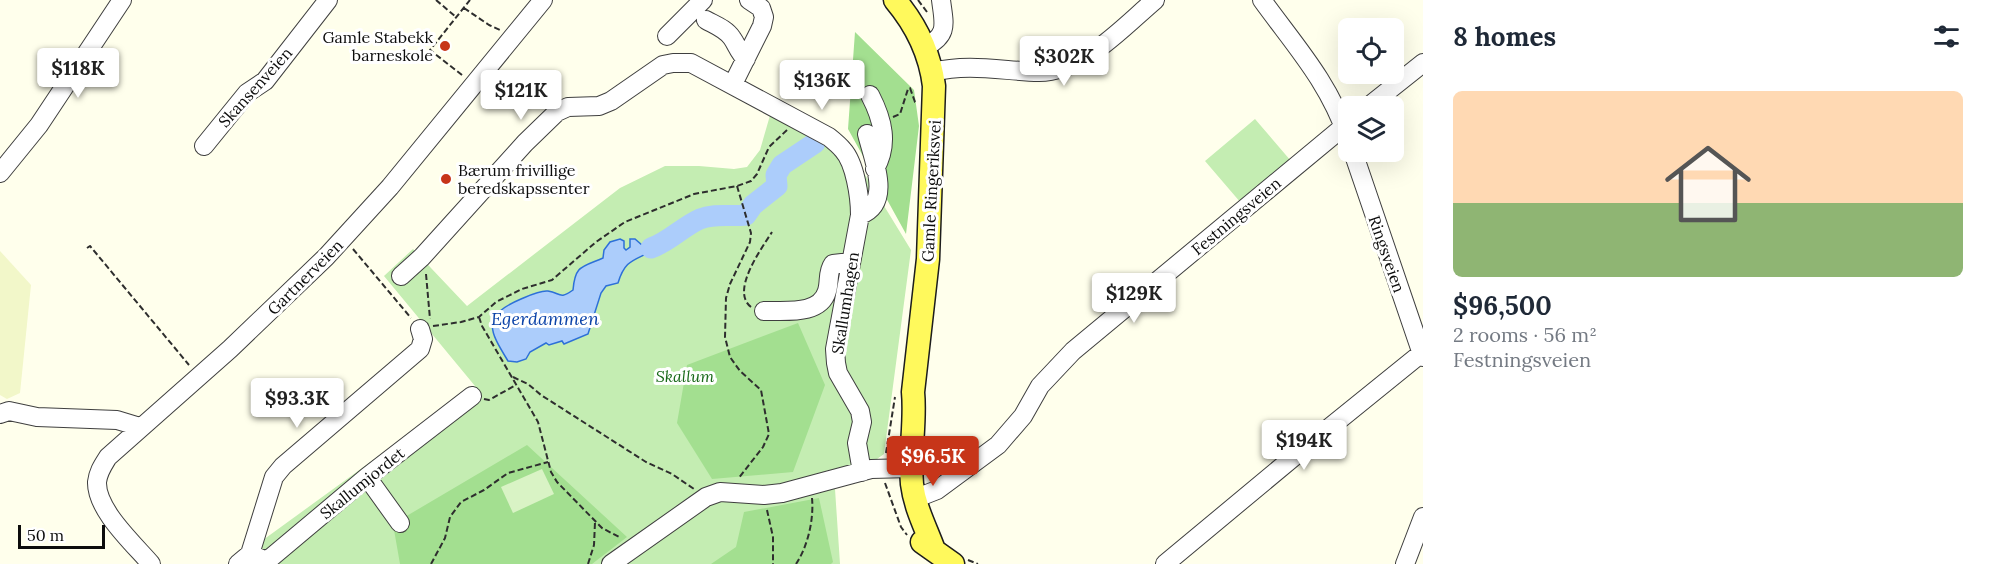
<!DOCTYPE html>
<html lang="en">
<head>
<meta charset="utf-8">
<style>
  :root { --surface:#fff; --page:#f6f6f7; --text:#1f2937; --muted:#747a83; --line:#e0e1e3; --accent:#c73519 }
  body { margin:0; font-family:Lora,serif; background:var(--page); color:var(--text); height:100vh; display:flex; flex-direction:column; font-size:22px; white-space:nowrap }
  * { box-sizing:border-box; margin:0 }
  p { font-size:20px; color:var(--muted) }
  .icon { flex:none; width:33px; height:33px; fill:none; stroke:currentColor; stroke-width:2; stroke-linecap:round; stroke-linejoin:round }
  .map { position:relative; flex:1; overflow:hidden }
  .panel { display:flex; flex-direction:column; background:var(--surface); width:570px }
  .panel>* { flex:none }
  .controls { position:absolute; left:1338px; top:18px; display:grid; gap:12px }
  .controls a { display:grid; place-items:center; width:66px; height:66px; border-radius:9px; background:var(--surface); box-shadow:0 6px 24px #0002; font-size:30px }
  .scale { position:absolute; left:18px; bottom:15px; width:87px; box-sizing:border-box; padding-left:6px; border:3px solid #0c0c0c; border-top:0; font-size:16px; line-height:21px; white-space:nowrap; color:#0c0c0c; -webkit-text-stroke:4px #fff; paint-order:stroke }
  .price { position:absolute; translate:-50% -51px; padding:0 14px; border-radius:6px; background:#fff; color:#222; font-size:20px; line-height:39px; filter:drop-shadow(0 2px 3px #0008) }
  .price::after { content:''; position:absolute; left:50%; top:36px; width:18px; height:14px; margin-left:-9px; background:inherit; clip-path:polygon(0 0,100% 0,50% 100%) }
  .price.on { background:var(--accent); color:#fff }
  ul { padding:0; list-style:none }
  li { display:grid; align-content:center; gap:12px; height:318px; padding:0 30px }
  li+li { border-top:2px solid var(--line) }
  li span { display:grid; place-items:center; height:186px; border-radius:9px; color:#555 }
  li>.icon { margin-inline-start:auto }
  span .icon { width:108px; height:108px; fill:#fffc; stroke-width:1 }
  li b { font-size:26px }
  h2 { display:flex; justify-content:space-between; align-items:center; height:72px; padding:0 30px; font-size:26px }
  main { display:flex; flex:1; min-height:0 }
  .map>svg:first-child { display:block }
</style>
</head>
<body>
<main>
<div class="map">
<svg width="1423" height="564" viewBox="0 0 1423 564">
  <rect width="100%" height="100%" fill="#ffffec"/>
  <path fill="#f2f7c9" d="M0,251L31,285L20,393L7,399L0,395Z"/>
  <path fill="#c4edb2" d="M771,112L845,142L911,250L884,454L835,489L840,564H250L263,540L475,386L384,276L413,249L467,306L620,188L665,166H699L734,169L747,167L760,150Z
    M1255,119L1291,161L1241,203L1205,161Z"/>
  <path fill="#a3df90" d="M855,32L914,90L919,126L906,234L848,129Z
    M798,323L825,385L793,472L712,479L677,423L687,365Z
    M527,445L627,537L592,564H400L393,524Z
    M819,498L833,562L831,564H711L736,547L744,512Z"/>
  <path fill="#d9f3c5" d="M542,469L554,494L513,513L501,487Z"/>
  <path fill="#accdfb" stroke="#2d70d8" stroke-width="1.5" d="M620,239L624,241V248L626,250L630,247V239H635L642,245L650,246L652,251C633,261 625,260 618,283L606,286L601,293L588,334L564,344L562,341L549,345L546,343L530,352L526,359L517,362L508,361C489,330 481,316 521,299C528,296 540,290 548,291C561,293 559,300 573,290C575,265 582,267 603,258L604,250L610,242Z"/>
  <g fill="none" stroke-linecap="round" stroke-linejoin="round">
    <path stroke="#accdfb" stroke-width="21" d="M651,248C669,242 682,227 700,219C715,213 731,217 746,215L753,205L777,186L776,175L782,165L815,143"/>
    <g stroke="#3f3f3f" stroke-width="20">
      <path id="minor" d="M1262,0C1296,47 1328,81 1348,138
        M706,20C715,25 726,29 732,38C737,45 739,53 746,59
        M667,36L703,0
        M925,47C949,35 944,24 941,0
        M933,72C968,63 1003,71 1039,72C1083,72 1123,27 1155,0
        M733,84L762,26L764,17L761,8L749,0
        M870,95C883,120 889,144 875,169
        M1369,106L1423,63
        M204,146L247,93L265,81L328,0
        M1353,152L1423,357
        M0,173L39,125L122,0
        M860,215C893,203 873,159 867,134
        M401,276L422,257L525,143L557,112L568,107L599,106L611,101L663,65L673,63H691L829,137C834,141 839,145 843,150C855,163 860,197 860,215L835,349L836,363L838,373L860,411L862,422L857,443L862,472
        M764,311C784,310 820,316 827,291C830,282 827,272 833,264L851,262
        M0,414L9,411L37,417L117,420L140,427
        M367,477L400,523
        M914,499L937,490L998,445L1023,416L1040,386L1073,351L1348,123
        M250,554L267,561L367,477L472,396
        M151,564C134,544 96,510 97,482C98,472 103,465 108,457L230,349L326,257L390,187L543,0
        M238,564L250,554L274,477L283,466L420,349L423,339L420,329
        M611,564L706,497L720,492L764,495L782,493L871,469L911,468
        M1165,564L1308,445L1423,352
        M1405,564L1423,517"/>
    </g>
    <g stroke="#1d1d1d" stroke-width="25">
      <path id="major" d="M895,0C916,25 930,53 934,86L928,259L913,392C916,423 909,453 912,484C915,508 926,528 934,550
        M922,542L953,564"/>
    </g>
    <path stroke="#2e2e2e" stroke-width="2" stroke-dasharray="6 3" stroke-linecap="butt" d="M436,0L456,17
      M918,0L927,12
      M464,8L489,25L500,30
      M462,75L430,50L470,0
      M893,117L900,114L908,89L910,88L915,102H918
      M737,186L751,233L750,242L730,284L726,298L725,337L730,357L740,371L761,390L769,434L763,447L738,479
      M87,248L90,246L189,365
      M353,249L411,318
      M426,274L430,319
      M751,307C730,291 762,248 772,232
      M479,317L482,326L538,422L551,472L557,482L602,528L621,538
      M433,326L461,322L479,317L496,302L522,289L552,280L596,242L625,222L694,194L737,186L751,181L757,174L769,147L787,130
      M513,377L528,384L541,395L646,462L672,474L694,489
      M484,399L489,400L516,385
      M886,453L895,397
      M885,483L901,527L907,535
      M767,510L773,537V564
      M968,560L978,564
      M431,564L445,538L450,517L461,502L484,490L508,473L548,462
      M588,564L594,545L595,522
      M796,564C808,546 814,519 812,498"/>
    <use href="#minor" stroke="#fff" stroke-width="18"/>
    <use href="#major" stroke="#fff95c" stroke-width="22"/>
  </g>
  <g fill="#c73519" stroke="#fff" stroke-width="2">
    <circle cx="445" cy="46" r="6"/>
    <circle cx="446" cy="179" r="6"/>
  </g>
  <g text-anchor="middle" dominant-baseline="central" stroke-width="6" stroke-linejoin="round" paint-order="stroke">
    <g font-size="16" fill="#0c0c0c" stroke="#fff" text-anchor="end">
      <text x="433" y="37">Gamle Stabekk<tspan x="433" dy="18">barneskole</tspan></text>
      <text x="458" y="170" text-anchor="start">Bærum frivillige<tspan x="458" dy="18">beredskapssenter</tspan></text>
    </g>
    <g font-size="16" fill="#0c0c0c" stroke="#fff">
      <text transform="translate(255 87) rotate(-48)">Skansenveien</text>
      <text transform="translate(931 191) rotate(-87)">Gamle Ringeriksvei</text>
      <text transform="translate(1236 216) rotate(-40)">Festningsveien</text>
      <text transform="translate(1387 254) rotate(71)">Ringsveien</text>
      <text transform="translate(305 277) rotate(-45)">Gartnerveien</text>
      <text transform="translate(845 303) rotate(-81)">Skallumhagen</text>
      <text transform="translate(362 483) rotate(-39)">Skallumjordet</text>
    </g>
    <g font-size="16" font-style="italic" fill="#186918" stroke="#fff">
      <text x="685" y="376">Skallum</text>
    </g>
    <g font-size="18" font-style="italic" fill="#0c43a8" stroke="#fff">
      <text x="545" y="318">Egerdammen</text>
    </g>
  </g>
</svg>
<div class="controls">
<a><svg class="icon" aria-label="locate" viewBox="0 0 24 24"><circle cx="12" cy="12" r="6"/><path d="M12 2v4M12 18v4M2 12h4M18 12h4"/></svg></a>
<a><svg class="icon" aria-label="layers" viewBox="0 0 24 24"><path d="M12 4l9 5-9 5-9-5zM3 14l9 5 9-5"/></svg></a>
</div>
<div class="scale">50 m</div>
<b class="price" style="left:1064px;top:87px">$302K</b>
<b class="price" style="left:78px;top:99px">$118K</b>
<b class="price" style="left:822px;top:111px">$136K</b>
<b class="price" style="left:521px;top:121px">$121K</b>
<b class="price" style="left:1134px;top:324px">$129K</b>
<b class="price" style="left:297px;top:429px">$93.3K</b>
<b class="price" style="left:1304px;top:471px">$194K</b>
<b class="price on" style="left:933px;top:487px">$96.5K</b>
</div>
<section class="panel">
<h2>8 homes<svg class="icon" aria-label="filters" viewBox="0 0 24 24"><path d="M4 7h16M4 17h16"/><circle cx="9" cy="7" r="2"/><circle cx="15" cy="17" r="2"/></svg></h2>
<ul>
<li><span style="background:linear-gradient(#ffd9b3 60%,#8fb573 0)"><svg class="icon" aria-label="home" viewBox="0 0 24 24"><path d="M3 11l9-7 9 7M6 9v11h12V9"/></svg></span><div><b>$96,500</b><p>2 rooms · 56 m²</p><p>Festningsveien</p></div></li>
</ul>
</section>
</main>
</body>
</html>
